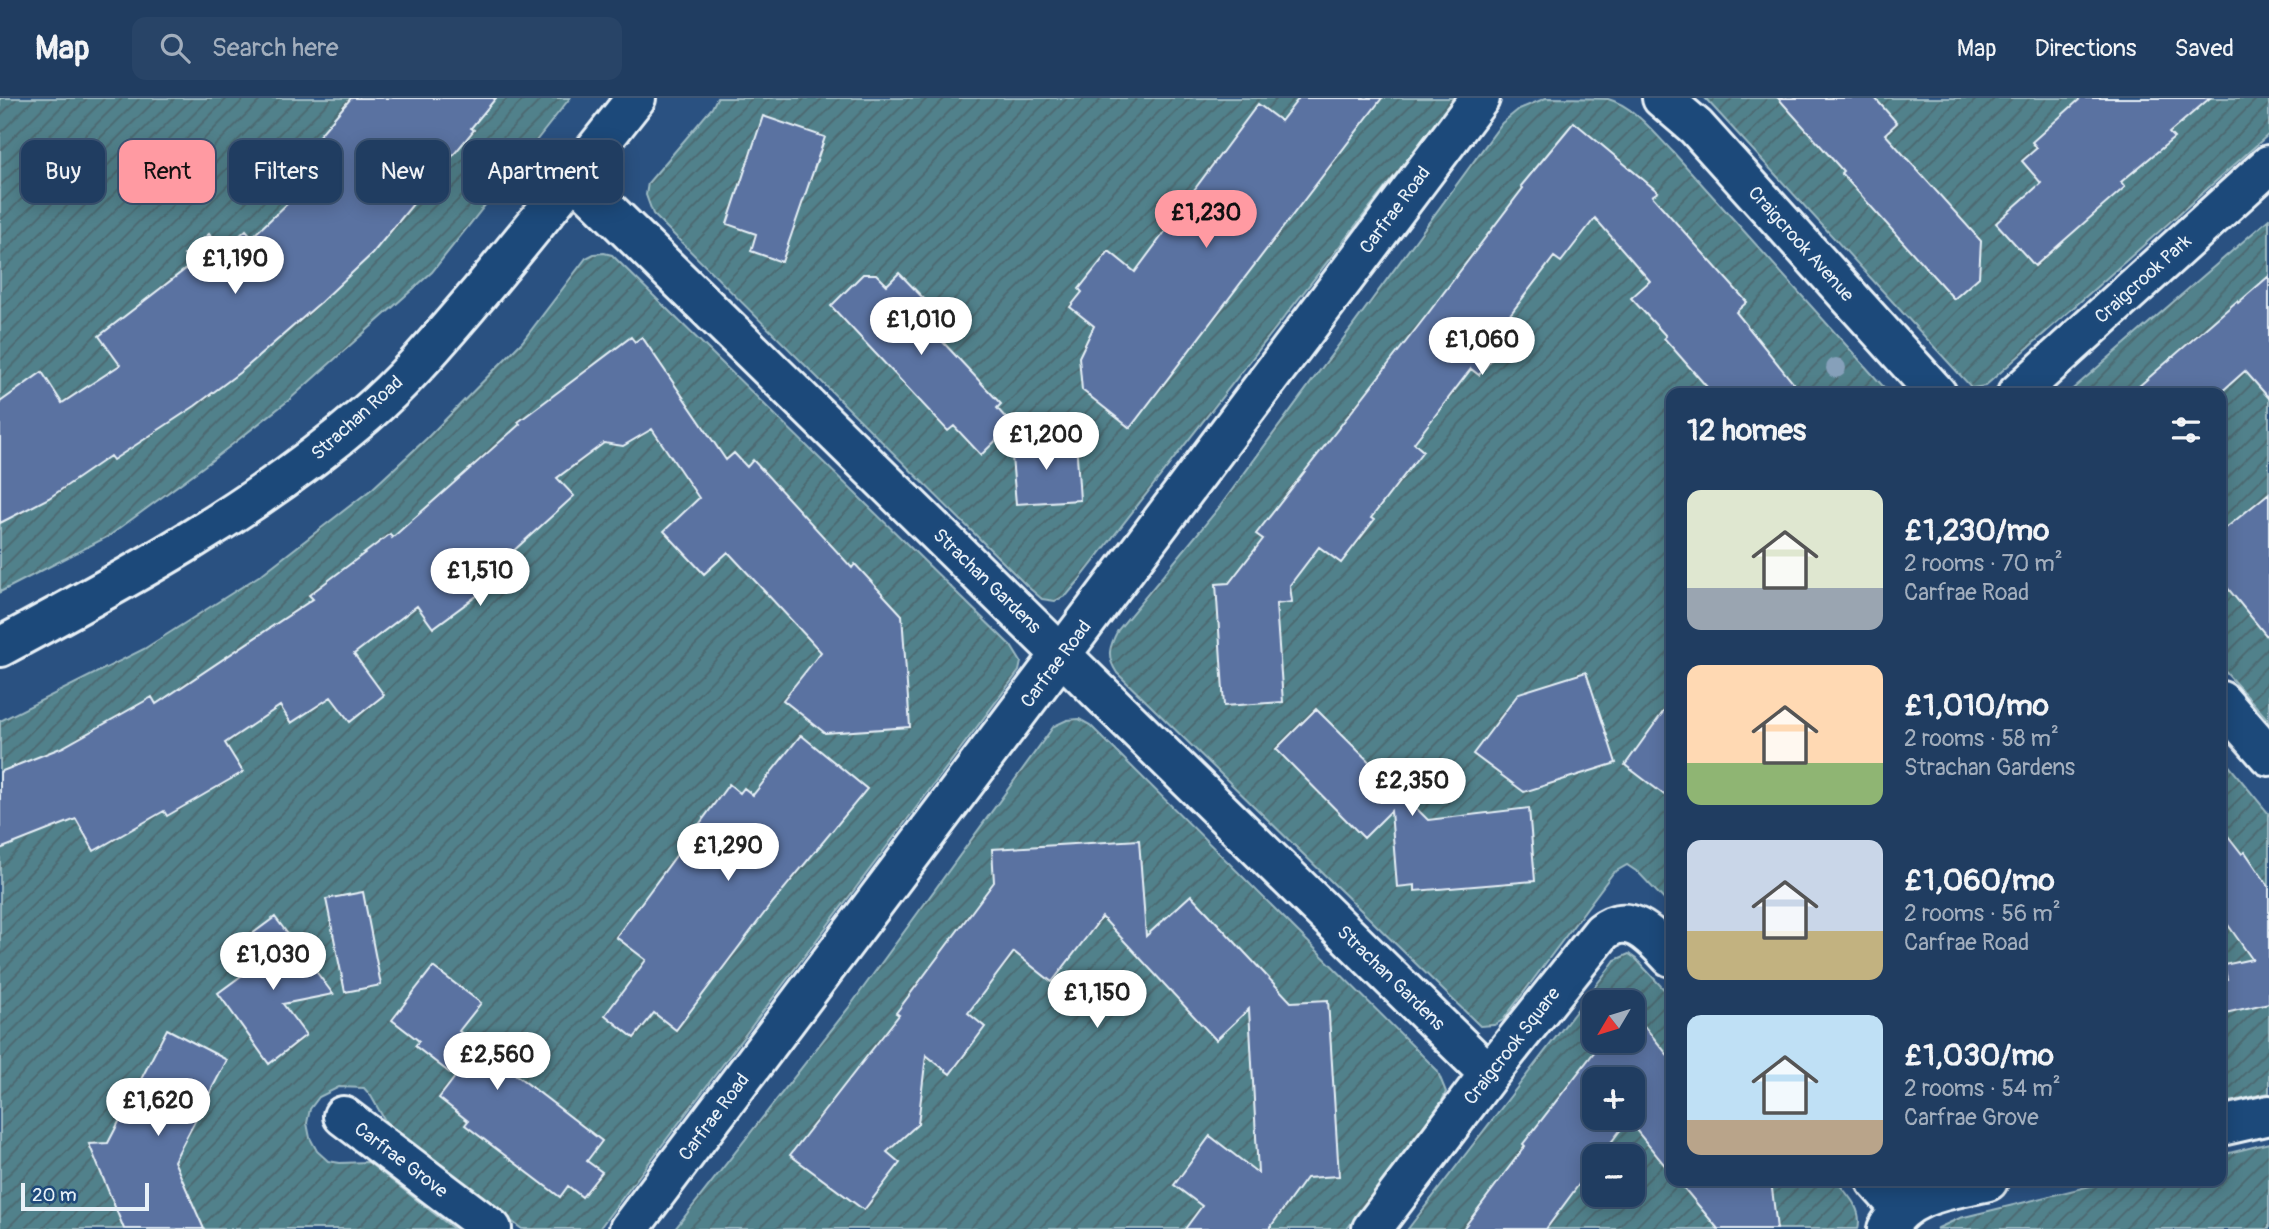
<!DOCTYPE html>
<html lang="en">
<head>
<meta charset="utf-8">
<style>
  :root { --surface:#203d61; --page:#284467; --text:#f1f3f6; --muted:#a2aebd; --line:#3d5676; --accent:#ff9aa2 }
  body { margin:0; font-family:Pangolin,sans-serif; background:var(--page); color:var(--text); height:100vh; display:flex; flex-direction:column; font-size:26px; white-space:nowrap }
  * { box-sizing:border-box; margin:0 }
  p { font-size:23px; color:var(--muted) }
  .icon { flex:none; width:38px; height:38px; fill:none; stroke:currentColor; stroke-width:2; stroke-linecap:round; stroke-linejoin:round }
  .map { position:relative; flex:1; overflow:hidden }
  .drawer { position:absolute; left:1666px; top:290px; width:560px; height:798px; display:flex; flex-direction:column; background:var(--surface); border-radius:14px; box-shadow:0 4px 18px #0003,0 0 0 2px var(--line) }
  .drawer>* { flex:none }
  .hud { position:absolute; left:21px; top:42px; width:665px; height:63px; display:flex; gap:14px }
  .needle { width:46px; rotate:232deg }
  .fabs { position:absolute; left:1582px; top:892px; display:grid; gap:14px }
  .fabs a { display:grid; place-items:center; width:63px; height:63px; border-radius:14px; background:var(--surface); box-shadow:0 4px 18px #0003,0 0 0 2px var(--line); font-size:35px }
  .scale { position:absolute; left:21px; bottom:18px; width:128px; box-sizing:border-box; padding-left:7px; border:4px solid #e8f1f8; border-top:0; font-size:19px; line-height:24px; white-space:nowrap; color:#e8f1f8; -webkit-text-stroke:5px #1f4a7a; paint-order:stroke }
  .price { position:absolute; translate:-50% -60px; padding:0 16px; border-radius:24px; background:#fff; color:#222; font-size:23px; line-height:46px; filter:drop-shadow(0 2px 4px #0008) }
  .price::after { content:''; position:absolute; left:50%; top:42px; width:21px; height:16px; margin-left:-10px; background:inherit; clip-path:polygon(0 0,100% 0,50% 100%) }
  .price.current { background:var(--accent); color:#111 }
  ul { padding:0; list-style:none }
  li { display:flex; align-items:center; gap:21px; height:175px; padding:0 21px }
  li span { display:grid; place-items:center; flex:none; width:196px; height:140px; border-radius:14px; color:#555 }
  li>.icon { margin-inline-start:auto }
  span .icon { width:84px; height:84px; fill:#fffc; stroke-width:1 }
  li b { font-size:30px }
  h2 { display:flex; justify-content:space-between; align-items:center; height:84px; padding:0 21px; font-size:30px }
  .pill { padding:0 24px; border-radius:14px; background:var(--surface); box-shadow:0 4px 18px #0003,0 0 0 2px var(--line); font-size:24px; line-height:63px }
  .pill.current { background:var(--accent); color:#111 }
  header { display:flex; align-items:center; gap:42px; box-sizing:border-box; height:98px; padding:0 35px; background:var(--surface); border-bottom:2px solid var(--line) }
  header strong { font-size:33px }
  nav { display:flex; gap:38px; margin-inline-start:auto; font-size:24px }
  .search { width:490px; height:63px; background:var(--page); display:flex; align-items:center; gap:18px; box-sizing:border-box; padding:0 24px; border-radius:14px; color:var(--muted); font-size:26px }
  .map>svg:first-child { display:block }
</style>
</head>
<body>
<header>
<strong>Map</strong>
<div class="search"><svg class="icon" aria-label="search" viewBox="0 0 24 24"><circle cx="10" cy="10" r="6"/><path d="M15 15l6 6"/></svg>Search here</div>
<nav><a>Map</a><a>Directions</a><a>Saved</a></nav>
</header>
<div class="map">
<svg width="2269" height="1131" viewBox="0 0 2269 1131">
  <defs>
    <pattern id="garden-furrows" width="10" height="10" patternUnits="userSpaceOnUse" patternTransform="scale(1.75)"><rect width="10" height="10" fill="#51818b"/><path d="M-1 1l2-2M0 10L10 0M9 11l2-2" fill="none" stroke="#4c676e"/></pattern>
  </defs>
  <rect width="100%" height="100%" fill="#2a5181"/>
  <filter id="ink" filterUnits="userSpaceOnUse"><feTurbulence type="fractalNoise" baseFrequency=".0143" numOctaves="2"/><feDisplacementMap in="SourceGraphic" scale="14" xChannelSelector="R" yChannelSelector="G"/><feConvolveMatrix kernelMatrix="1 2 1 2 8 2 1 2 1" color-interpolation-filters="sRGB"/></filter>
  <g filter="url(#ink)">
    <path fill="url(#garden-furrows)" stroke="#9cb9c2" stroke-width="2" fill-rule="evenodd" d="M0,0H570L432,174L289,302L211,363L109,438L0,494Z
      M717,0H1455L1077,485L1067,497L1055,503L1042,501L1028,489L653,116L646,97L648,85L712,10Z
      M1546,0C1565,0 1589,0 1608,1C1634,8 1654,35 1673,54L1890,296H1671V809L1639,775L1627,767L1613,775L1503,922L1494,927L1480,928L1117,575C1106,559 1109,549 1118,532L1218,411L1502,25L1519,11Z
      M1705,0H2269V36L1985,288L1972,290Z
      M2269,121V623L2221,569V296H2067Z
      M604,155L612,157L1011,548L1021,564L1019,573L599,1131H522L392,1035L371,998L364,990L339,989L319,999L310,1011L307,1025L310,1040L317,1053L328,1063L340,1065L368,1064L454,1131H0V623L144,551L262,476L373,390L426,341L522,244L586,160L594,156Z
      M1079,621L1090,627L1437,972L1446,994L1442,1003L1347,1131H675L850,908L1054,628L1067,622Z
      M2221,658L2269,716V995L2221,1006Z
      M1629,856L1636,861L1671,899V1083H1836C1848,1097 1863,1111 1858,1131H1408L1610,869L1615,862ZM1594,905H1633V943H1594ZM1594,982H1633V1020H1594ZM1594,1059H1633V1097H1594Z
      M2269,1045V1131H1936L1960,1120L2111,1083H2221V1057Z"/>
    <path fill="#5a72a1" stroke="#e8f1f8" stroke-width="2" fill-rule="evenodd" d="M351,0H496L471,30L474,32L372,156L321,204L243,272L195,308L113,362L110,358L49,400L0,425V304L42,274L62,305L120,267L99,238L192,166L184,157L209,136L222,153L246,132L252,139L326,69L309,54L320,42L317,40Z
      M1299,0H1382L1130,330L1082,292L1079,259L1094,228L1070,209L1082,194L1079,191L1109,153L1135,174L1170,127L1168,116L1182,96H1191L1258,6L1281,23Z
      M1778,0H1875L1897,25L1885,36L1981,143L1979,179L1954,201L1841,75L1843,73Z
      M2081,0H2210L2169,35L2174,40L2121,84L2125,89L2035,168L1996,125L2041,85L2022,63L2037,50L2032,44Z
      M763,18L825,39L782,164L751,153L756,136L727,126Z
      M1574,24L1658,94L1652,98L1747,204L1736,214L1802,296H1713L1664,240L1666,238L1631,200L1650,183L1595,120L1561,164L1554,159L1493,239L1503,247L1479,277L1471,271L1414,345L1423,353L1371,420L1374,422L1341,465L1319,449L1290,487L1292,504L1276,506L1283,604L1224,608L1216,486L1229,485L1263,441L1256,436L1426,218L1523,90L1521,88Z
      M899,175L926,203V226L1001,306L997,310L1012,327L981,357L954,328L948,333L831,208L863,176H876L887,187Z
      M2269,178V300L2245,273L2219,296H2130L2237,203L2238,205Z
      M631,239L635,244L642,239L726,362L734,355L747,369L753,362L852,470L855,466L902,517L910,629L825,635L783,602L821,554L728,454L704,476L664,433L699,400L652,331L623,348L604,345L557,380L574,398L487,477L494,485L433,530L417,508L354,556L384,597L350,624L331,599L291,625L280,608L225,645L243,674L167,718L164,713L94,753L76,721L0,751V674L63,649L152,599L156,606L313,501L309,497L390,436L392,440L520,326L518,324Z
      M1076,343L1080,402L1016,406L1011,347Z
      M2269,395V541L2221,482V434Z
      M1586,574L1616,665L1524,694L1473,656L1519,595Z
      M1671,603V702L1625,667Z
      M1316,611L1428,722L1529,710L1535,783L1415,793V787L1397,789L1391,713L1364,740L1276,651Z
      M801,637L867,691L769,809L676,932L654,915L634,940L605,917L646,862L616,839L729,686L740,695L744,690L753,697Z
      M2221,729L2242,756L2245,754L2269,789V905L2221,916V882L2227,881L2224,867L2252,861L2221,817Z
      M1139,742L1146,838L1191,797L1291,904L1328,902L1339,1078L1306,1080L1269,1131H1185L1202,1108L1174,1087L1210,1038L1258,1075L1249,911L1216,942L1102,819L1052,884L1014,854L968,915L985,929L950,976L926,957L918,1026L887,1054L900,1065L864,1112L790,1057L899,917L896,915L994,784L992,751Z
      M363,794L381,887L345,894L326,801Z
      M275,819L333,896L283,906L306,937L269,966L218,895L264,861L248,839Z
      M433,869L481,905L459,933L602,1043L587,1063L602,1074L582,1099L568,1088L560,1099L465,1027L468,1023L439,1000L455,979L415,948L419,943L392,922Z
      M1635,917L1671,961V1075L1628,1022L1600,1059H1594V1066L1546,1131H1463L1525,1048L1523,1046L1602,944L1633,943V919ZM1594,982H1633V1020H1594Z
      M167,931L227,962L174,1063L204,1131H124L89,1046L108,1045Z
      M1678,1083H1771L1777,1131H1718Z"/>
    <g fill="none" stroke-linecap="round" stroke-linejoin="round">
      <g stroke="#e8f1f8" stroke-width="44">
        <path id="minor" d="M1662,0L1696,29L1937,296
          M574,79L1489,976
          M2017,296L2269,67
          M0,549C127,481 255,412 365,317C407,281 444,236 480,194C533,130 585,65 636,0
          M2221,603L2269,658
          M343,1018L492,1131
          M2221,1028L2269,1017
          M1876,1083L1901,1111
          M629,1131L1480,0
          M1372,1131L1489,976L1602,834C1630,812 1652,839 1671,859
          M1887,1131C1907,1094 1951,1092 1988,1083"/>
      </g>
      <use href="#minor" stroke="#1f4a7a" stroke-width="38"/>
    </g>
    <circle fill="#86a0ba" cx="1836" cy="270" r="10"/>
  </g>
  <g text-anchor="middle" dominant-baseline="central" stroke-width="6" stroke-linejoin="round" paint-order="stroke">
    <g font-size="19" fill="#e8f1f8" stroke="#1f4a7a">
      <text transform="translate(1395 112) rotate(-53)">Carfrae Road</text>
      <text transform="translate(1801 146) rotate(48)">Craigcrook Avenue</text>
      <text transform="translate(2143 181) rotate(-42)">Craigcrook Park</text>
      <text transform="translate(357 320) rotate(-42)">Strachan Road</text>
      <text transform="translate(987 483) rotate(44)">Strachan Gardens</text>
      <text transform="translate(1056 566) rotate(-53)">Carfrae Road</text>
      <text transform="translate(1391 880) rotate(44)">Strachan Gardens</text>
      <text transform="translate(1512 948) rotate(-52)">Craigcrook Square</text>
      <text transform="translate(714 1019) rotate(-53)">Carfrae Road</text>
      <text transform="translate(401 1062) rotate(37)">Carfrae Grove</text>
    </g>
  </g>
</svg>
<div class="fabs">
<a><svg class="needle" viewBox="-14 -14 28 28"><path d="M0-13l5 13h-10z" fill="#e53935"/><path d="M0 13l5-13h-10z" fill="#a2aebd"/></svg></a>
<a>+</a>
<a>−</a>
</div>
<div class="scale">20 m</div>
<b class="price current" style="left:1206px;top:152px">£1,230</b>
<b class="price" style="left:235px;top:198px">£1,190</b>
<b class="price" style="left:921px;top:259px">£1,010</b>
<b class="price" style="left:1482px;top:279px">£1,060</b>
<b class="price" style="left:1046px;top:374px">£1,200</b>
<b class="price" style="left:480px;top:510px">£1,510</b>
<b class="price" style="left:1412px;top:720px">£2,350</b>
<b class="price" style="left:728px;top:785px">£1,290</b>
<b class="price" style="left:273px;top:894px">£1,030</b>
<b class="price" style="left:1097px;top:932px">£1,150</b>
<b class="price" style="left:497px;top:994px">£2,560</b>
<b class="price" style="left:158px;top:1040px">£1,620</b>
<div class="hud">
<a class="pill">Buy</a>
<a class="pill current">Rent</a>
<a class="pill">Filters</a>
<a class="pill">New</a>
<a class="pill">Apartment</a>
</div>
<section class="drawer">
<h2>12 homes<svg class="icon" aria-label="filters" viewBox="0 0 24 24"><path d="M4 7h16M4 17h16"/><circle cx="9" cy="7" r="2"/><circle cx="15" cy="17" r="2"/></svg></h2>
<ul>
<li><span style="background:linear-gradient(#dfe7d0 70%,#9aa5b1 0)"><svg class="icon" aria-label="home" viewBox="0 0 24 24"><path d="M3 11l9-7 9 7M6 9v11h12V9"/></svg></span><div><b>£1,230/mo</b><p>2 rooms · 70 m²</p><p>Carfrae Road</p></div></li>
<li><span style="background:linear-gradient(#ffd9b3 70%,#8fb573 0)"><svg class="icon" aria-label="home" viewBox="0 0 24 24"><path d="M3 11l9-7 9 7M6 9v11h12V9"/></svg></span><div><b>£1,010/mo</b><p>2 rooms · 58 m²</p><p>Strachan Gardens</p></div></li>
<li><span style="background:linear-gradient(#c9d6e8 65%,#c2b280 0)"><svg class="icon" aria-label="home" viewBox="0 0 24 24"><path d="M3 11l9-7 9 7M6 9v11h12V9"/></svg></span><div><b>£1,060/mo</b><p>2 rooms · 56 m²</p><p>Carfrae Road</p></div></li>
<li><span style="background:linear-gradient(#bfe0f5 75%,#b9a48a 0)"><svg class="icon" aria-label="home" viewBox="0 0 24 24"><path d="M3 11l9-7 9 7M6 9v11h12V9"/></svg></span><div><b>£1,030/mo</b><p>2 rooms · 54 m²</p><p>Carfrae Grove</p></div></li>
</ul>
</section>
</div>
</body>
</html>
